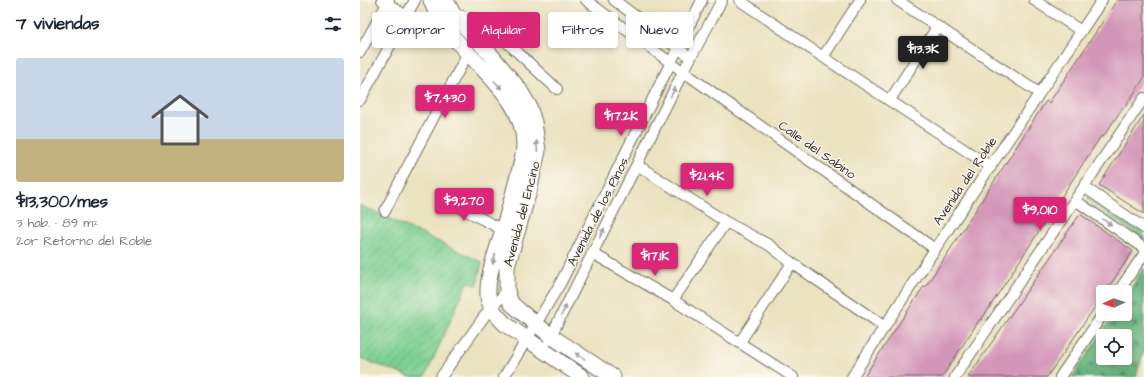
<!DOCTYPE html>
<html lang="es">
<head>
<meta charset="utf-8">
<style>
  :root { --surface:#fff; --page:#f6f6f7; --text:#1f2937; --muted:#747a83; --accent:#db2777 }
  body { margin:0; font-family:"Architects Daughter",sans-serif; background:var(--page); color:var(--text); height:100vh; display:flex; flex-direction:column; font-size:15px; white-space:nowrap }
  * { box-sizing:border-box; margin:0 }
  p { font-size:13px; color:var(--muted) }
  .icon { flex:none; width:22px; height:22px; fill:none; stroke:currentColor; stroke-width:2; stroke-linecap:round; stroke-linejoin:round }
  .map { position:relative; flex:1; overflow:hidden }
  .side { display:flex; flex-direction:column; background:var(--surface); width:360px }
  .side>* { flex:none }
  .guide { position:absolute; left:12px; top:12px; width:380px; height:36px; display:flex; gap:8px }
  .needle { width:26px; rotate:267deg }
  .controls { position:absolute; left:736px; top:285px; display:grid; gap:8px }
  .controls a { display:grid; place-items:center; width:36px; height:36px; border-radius:4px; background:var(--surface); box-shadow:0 2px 6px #0003; font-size:20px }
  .price { position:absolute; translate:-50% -34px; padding:0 9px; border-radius:4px; background:var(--accent); color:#fff; font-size:13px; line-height:26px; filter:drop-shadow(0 1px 2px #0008) }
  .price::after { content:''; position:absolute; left:50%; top:24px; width:12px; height:9px; margin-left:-6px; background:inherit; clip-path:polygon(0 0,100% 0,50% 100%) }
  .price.selected { background:#222; color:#fff }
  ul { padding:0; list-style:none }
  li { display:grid; align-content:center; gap:8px; height:212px; padding:0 16px }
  li span { display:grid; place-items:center; height:124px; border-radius:4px; color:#555 }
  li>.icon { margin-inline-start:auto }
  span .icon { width:72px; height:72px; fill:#fffc; stroke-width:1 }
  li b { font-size:17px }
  h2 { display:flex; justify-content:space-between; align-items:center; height:48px; padding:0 16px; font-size:17px }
  .chip { padding:0 14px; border-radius:4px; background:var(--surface); box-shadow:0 2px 6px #0003; font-size:14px; line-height:36px }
  .chip.selected { background:var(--accent); color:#fff }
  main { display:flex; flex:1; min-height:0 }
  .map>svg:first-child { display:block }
</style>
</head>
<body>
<main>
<section class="side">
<h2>7 viviendas<svg class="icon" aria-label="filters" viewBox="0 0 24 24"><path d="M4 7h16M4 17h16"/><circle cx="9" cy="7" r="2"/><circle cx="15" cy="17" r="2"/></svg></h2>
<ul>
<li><span style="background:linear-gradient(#c9d6e8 65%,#c2b280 0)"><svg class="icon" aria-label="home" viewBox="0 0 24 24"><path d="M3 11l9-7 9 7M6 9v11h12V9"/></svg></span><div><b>$13,300/mes</b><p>3 hab. · 89 m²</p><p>2or Retorno del Roble</p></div></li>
</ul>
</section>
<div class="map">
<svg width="784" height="377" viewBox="0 0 784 377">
  <defs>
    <pattern id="forest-firs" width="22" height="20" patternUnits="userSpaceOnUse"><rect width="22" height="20" fill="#65b27b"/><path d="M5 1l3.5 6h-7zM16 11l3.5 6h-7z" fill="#539165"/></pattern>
    <pattern id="garden-furrows" width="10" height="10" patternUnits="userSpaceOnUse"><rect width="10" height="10" fill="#7ccf91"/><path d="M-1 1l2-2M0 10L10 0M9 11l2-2" fill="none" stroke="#6bb27d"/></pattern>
  </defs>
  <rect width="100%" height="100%" fill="#fbf7ec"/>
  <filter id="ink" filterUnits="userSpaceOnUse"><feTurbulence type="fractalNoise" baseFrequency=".025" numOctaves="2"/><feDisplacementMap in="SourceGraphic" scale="8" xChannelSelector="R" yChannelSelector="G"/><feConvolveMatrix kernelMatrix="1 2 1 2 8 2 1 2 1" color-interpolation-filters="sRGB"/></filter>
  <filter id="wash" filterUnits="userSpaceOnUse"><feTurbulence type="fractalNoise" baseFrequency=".012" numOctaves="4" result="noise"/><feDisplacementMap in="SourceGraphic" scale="16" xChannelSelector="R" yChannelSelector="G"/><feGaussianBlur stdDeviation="0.9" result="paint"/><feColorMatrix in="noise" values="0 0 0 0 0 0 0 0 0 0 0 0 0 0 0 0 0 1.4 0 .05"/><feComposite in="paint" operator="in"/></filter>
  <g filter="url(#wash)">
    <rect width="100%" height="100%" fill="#ebe2c0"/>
    <path fill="url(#forest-firs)" stroke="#486e53" fill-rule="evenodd" d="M784,268V351L776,377H712L754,314H765V297ZM743,336H765V358H743Z"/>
    <path fill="url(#garden-furrows)" stroke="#547d5e" d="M729,196L784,233V240L727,200Z
      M0,205L122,262L117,285L108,282L65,377H50L0,358Z"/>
    <g id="blocks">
      <path fill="#d395b8" d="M757,0H784V78L765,107L764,106L743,137L741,136L629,308L621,320L620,319L582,377H504L564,286L565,287L584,259L686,101L689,103Z
        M784,115V214L739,185Z
        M720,214L773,251L745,292H743V295L707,348L687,377H608Z"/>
    </g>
  </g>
  <g filter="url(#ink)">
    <use href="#blocks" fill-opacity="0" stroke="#6e6b5f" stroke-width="1"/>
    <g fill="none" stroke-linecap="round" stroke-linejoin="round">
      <g stroke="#6e6b5f" stroke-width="12">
        <path id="street" d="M22,0L46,16
          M226,0L311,63L575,249
          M254,0L331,58
          M379,0L463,57L631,167
          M537,0L679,93
          M674,0L721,31
          M93,14L115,19L125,25L139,35L197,89
          M0,52L29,0
          M463,57L500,0
          M0,100L55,0
          M530,100L577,27
          M277,165L366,222L409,245L432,263L525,327
          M724,187L784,228
          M84,199L143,230
          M715,200L784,248
          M25,211L43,175L108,53
          M232,253L313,300L433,377
          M758,292L784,254
          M313,300L366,222
          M189,340L323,72L362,0
          M380,342L432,263
          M81,377L131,307L147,292
          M144,377L200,284L342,0
          M492,377L575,249L742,0
          M595,377L784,98
          M700,377L743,314"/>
      </g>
      <g stroke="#6e6b5f" stroke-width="17">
        <path id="secondary" d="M71,0C90,57 174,89 163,156C157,181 150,206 143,230C137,251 127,274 128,295C129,308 136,315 145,324L222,377
          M86,0L93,14L131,55L159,89L169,106L174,122L178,151L169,191L147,267V292L151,303L161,312L191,336L253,377"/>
      </g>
      <use href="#street" stroke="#fff" stroke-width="10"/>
      <use href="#secondary" stroke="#fff" stroke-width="15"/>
    </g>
    <defs><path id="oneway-solid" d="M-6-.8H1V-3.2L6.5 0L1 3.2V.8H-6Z"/></defs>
    <g fill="#a0a0a0">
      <use href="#oneway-solid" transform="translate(138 85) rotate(48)"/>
      <use href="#oneway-solid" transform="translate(313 92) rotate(-63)"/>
      <use href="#oneway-solid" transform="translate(177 146) rotate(-95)"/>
      <use href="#oneway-solid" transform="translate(747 222) rotate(35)"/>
      <use href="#oneway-solid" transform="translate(242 233) rotate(-63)"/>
      <use href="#oneway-solid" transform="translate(134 259) rotate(105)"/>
      <use href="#oneway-solid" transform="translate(204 310) rotate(-63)"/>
      <use href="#oneway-solid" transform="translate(220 356) rotate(-147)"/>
    </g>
  </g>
  <g text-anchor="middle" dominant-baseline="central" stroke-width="3" stroke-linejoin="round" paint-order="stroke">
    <g font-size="13" fill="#2b2b2b" stroke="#fbf7ec">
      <text transform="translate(457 150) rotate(35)">Calle del Sabino</text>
      <text transform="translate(605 181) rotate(-56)">Avenida del Roble</text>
      <text transform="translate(238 212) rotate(-63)">Avenida de los Pinos</text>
      <text transform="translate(162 214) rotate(-75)">Avenida del Encino</text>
    </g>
  </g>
</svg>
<div class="controls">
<a><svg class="needle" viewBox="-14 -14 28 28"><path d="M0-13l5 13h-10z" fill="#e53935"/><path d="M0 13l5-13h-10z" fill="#747a83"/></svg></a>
<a><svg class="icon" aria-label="locate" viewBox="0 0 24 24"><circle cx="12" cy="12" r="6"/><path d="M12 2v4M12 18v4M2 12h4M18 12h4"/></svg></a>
</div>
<b class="price selected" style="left:563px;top:70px">$13.3K</b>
<b class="price" style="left:85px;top:119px">$7,430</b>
<b class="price" style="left:261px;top:137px">$17.2K</b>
<b class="price" style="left:347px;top:197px">$21.4K</b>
<b class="price" style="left:104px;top:222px">$9,270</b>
<b class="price" style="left:680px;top:231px">$9,010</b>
<b class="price" style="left:295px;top:277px">$17.1K</b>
<div class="guide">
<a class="chip">Comprar</a>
<a class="chip selected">Alquilar</a>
<a class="chip">Filtros</a>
<a class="chip">Nuevo</a>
</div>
</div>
</main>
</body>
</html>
